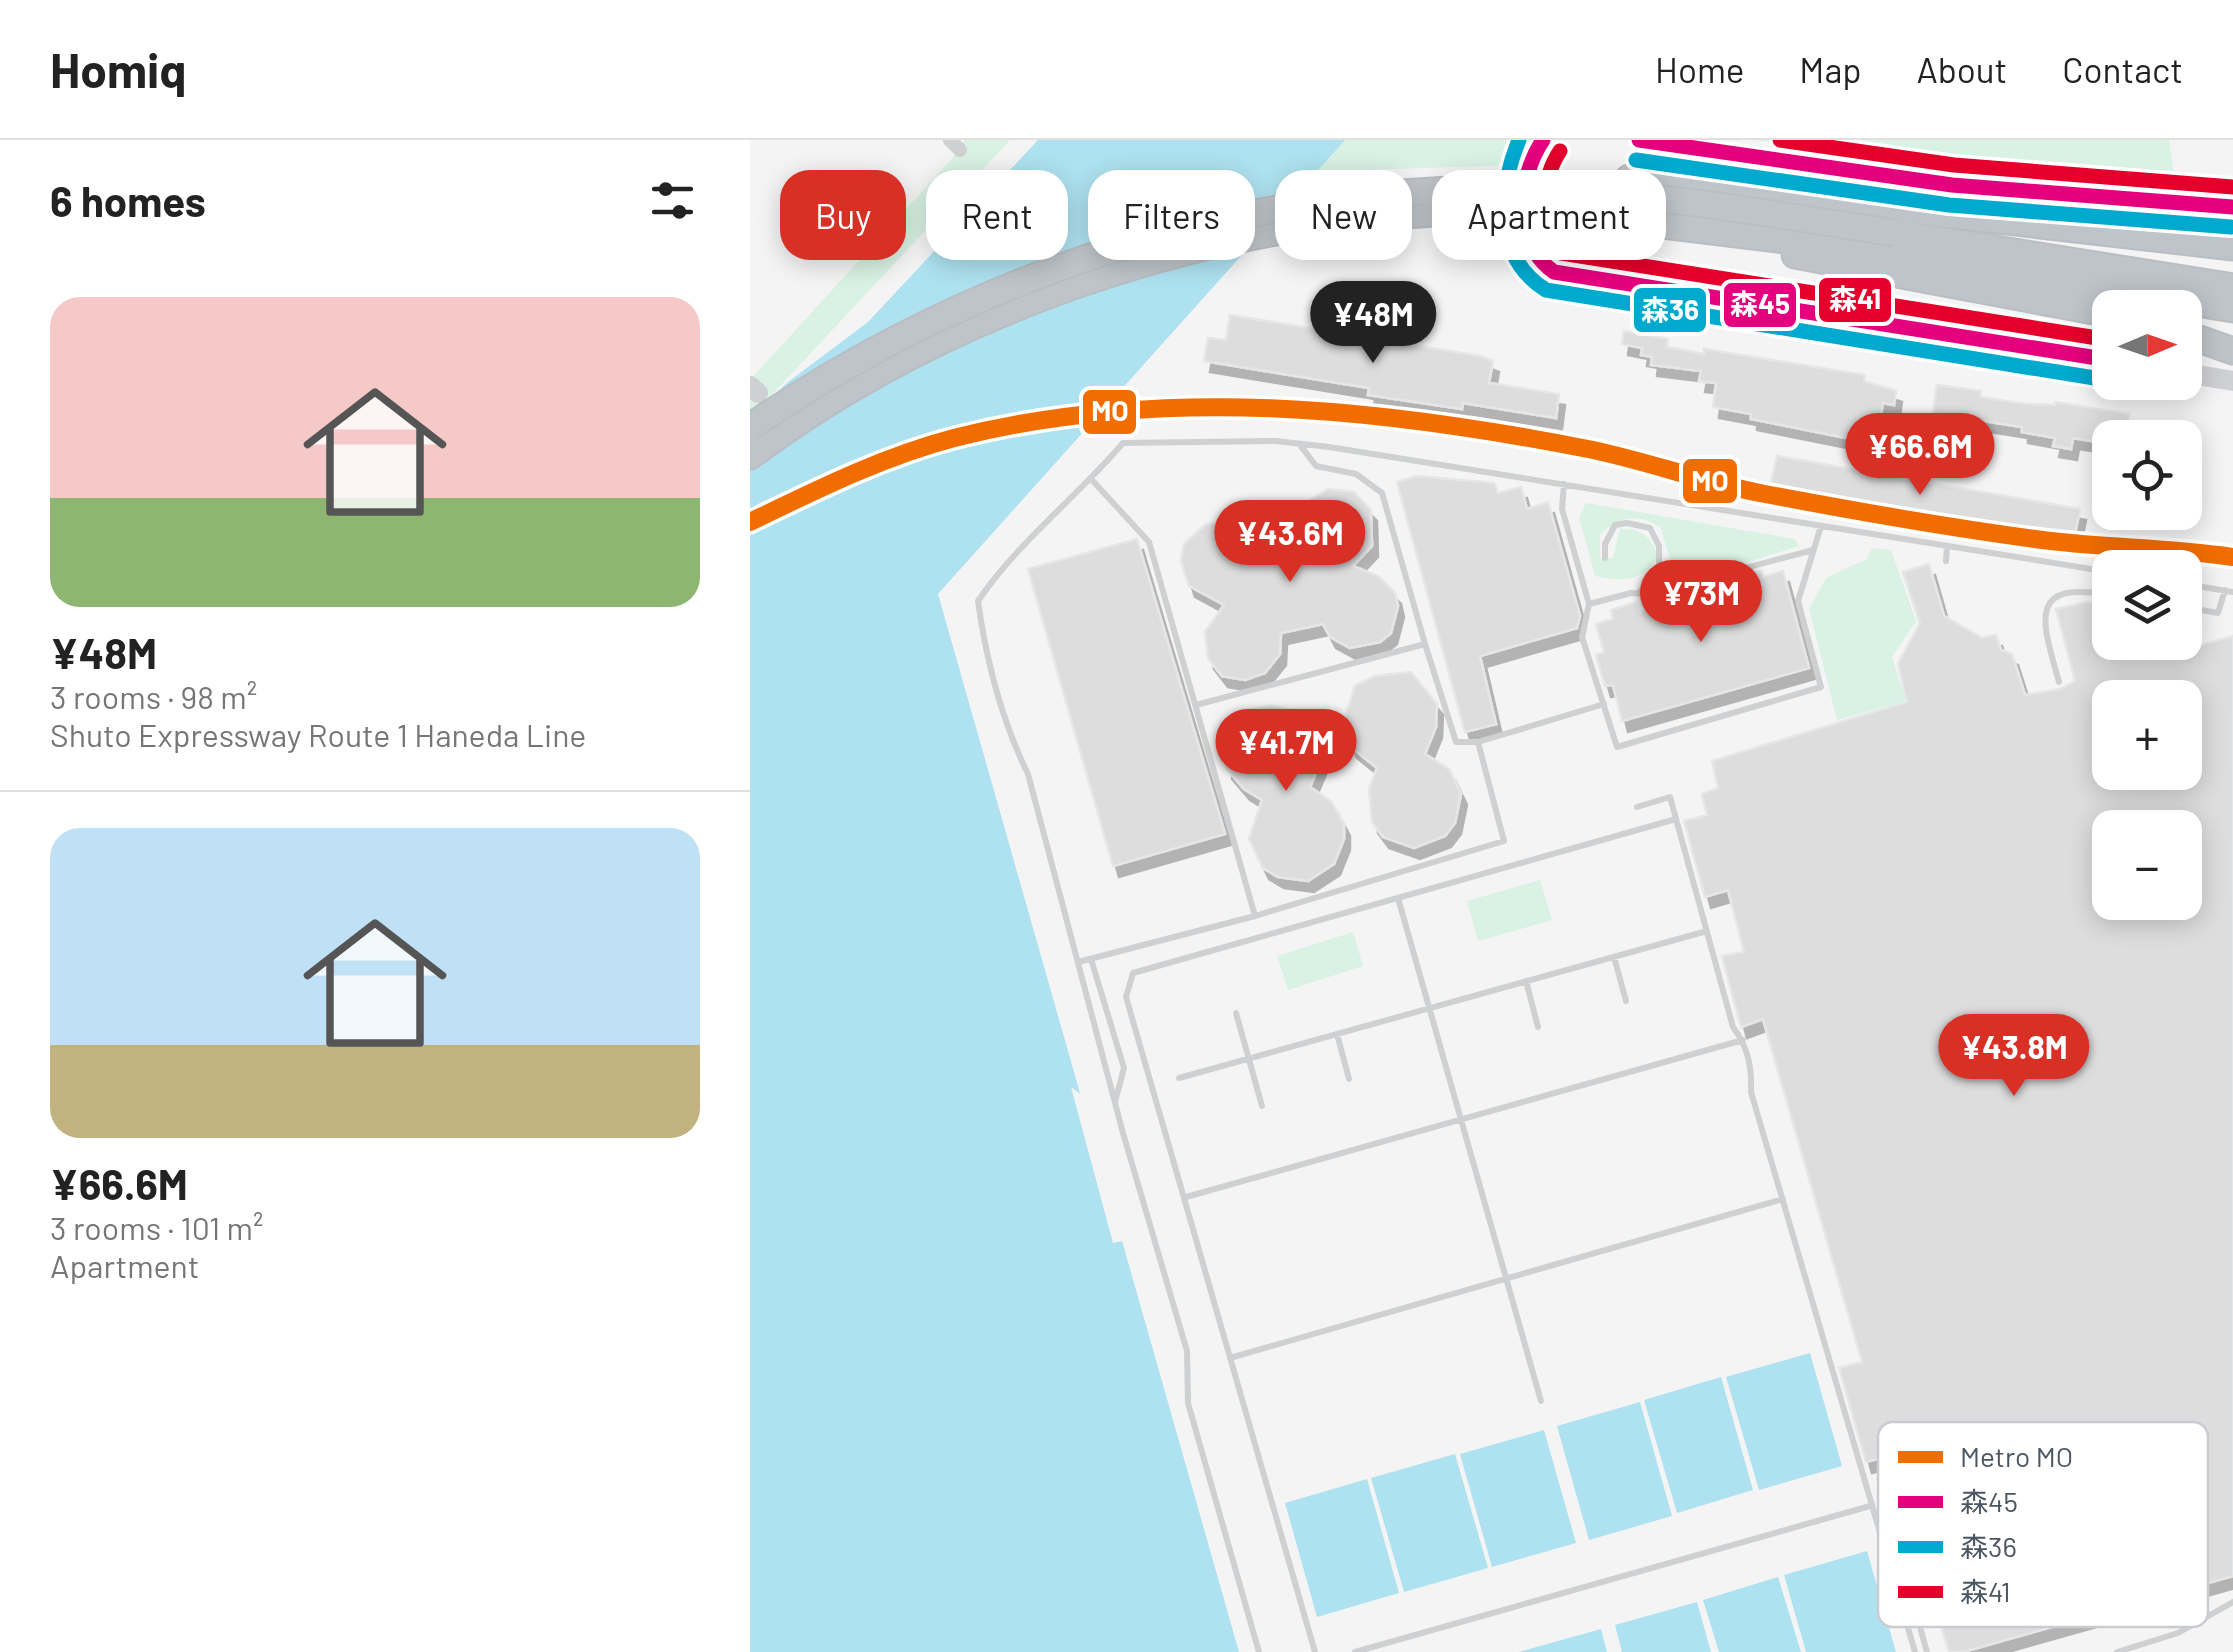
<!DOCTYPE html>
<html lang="en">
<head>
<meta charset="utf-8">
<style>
  :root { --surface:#fff; --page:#f2f2f2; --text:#222; --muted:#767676; --line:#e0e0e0; --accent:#d93025 }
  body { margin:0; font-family:Barlow,"Noto Sans JP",sans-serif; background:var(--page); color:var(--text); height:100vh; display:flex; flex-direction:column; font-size:38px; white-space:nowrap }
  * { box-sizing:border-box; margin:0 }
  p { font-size:32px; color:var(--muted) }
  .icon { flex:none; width:55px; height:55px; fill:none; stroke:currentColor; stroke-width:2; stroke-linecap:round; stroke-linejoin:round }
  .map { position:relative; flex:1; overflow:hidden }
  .panel { display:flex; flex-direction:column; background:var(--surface); width:750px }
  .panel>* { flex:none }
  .banner { position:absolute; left:30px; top:30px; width:950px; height:90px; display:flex; gap:20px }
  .needle { width:65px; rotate:88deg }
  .tools { position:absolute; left:1342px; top:150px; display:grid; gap:20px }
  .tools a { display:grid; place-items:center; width:110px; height:110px; border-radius:20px; background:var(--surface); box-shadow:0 5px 25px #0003; font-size:50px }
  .price { position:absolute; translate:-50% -85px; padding:0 22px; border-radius:35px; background:var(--accent); color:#fff; font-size:32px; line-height:65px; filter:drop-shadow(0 2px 5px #0008) }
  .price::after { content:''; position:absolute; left:50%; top:60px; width:30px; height:22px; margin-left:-15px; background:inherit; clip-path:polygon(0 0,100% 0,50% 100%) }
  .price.current { background:#222; color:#fff }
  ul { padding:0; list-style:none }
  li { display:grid; align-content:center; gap:20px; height:530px; padding:0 50px }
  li+li { border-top:2px solid var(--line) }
  li span { display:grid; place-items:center; height:310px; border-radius:30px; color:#555 }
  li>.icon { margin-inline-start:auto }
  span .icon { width:180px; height:180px; fill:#fffc; stroke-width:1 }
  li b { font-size:42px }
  h2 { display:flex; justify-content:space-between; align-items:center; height:120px; padding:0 50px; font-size:42px }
  .pill { padding:0 35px; border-radius:30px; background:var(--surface); box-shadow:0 5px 25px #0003; font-size:35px; line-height:90px }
  .pill.current { background:var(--accent); color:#fff }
  header { display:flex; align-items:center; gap:60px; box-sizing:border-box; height:140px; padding:0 50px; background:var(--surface); border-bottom:2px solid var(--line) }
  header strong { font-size:48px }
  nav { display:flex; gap:55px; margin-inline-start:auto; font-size:35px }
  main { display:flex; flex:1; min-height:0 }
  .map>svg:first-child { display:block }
</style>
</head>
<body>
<header>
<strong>Homiq</strong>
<nav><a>Home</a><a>Map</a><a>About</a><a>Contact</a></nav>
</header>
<main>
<section class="panel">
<h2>6 homes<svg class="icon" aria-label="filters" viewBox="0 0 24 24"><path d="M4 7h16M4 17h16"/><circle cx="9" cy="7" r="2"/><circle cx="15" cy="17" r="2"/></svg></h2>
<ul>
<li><span style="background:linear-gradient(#f6c9c9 65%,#8fb573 0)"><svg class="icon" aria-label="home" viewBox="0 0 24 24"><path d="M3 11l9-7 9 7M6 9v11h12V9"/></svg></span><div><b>¥48M</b><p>3 rooms · 98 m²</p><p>Shuto Expressway Route 1 Haneda Line</p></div></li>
<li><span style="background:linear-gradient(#bfe0f5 70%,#c2b280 0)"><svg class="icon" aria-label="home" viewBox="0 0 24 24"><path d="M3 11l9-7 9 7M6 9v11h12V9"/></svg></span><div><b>¥66.6M</b><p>3 rooms · 101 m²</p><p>Apartment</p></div></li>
</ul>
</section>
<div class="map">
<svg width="1483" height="1512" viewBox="0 0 1483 1512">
  <defs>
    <filter id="shadow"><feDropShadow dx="6" dy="11" stdDeviation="0" flood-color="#0004"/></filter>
  </defs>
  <rect width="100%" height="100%" fill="#f4f4f4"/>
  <path fill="#d9f2e3" d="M214,0H260L0,278V240L210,10Z
    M584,0H779L766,25L554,32Z
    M1004,0H1419L1425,42L1202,25Z
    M836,363L1045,399L1049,406L923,445H909L921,424L911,388C887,372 871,377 850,394V418H863L870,389C894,389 899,397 909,416C891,442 874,442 845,436L829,377Z
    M1122,408L1141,410L1166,481L1142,517L1156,561L1087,580L1059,469L1076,438L1117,419Z
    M790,740L802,780L728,801L717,761Z
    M603,792L613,826L538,850L527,816Z"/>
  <path fill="#aee2f0" d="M288,0H595L188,454L489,1512H0V278L38,242L118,182Z
    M1060,1213L1092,1326L1009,1350L976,1237Z
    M971,1237L1003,1350L927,1373L894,1260Z
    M890,1262L922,1376L839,1400L807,1286Z
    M794,1290L826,1403L742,1427L710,1314Z
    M705,1314L738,1428L654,1452L621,1338Z
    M617,1339L649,1453L567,1477L535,1363Z
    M1117,1411L1146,1512H1056L1034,1435Z
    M1028,1437L1051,1512H969L953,1460Z
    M947,1462L961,1512H872L865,1485Z
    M851,1489L857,1512H769Z"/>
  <path fill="#f4f4f4" d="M321,947L337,959L377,1100L363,1103Z"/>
  <path fill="#ddddde" stroke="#e5e6e7" stroke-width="2.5" fill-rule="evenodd" filter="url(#shadow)" d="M480,175L730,216L743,221L739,243L809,254L806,278L713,263L712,269L618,255L619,248L454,221L458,198L476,200Z
    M874,191L918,199L917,207L954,214V209L1115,235L1114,241L1146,251L1144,265L1133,263L1126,304L1001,279V274L963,267L966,243L949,241L951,231L901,225L902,217L891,215L892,208L872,204Z
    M1187,245L1231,251L1230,257L1276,264L1305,265V262L1379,274L1375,298H1360V304L1323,298L1321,309L1303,306L1305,298L1272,292V287L1183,273Z
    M1027,316L1330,369L1324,399L1019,353Z
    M667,336L744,343L748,353L771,347L777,369L798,362L830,476L827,488L730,516L746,584L715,592L647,342Z
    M578,349L604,352L621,370L622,406L603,426L628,436L645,453L648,466L641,493L630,502L600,508L580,497L573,484L531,493L530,514L515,533L495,540L472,536L458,518L455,492L474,465L439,446L431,421L434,404L456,384L472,382L493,391L508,406L548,396L551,372L557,362Z
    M387,399L475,694L363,726L278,429Z
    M1179,424L1194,476L1232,498L1246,495L1251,510L1262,514L1275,555L1310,549L1325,541L1306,469L1338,462L1360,465V502H1394L1400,520L1483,496V1436L1213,1512H1199L1181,1455L1158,1462L1138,1394L1159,1387L1138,1316L1116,1322L1089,1228L1112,1222L1013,879L991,887L972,816L994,812L978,750L955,757L934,681L957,675L952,654L968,648L962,621L1157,562L1148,524L1170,483L1153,432ZM1360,558H1435V632H1360ZM1360,688H1435V762H1360Z
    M1011,431L1013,437L1033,431L1059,528L872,581L863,545L855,546L846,515L854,512L846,484L863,479L861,470L886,462L890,472L973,448L972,442Z
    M661,532L687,564L686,587L675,614L699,629L711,654L705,683L695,696L664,708L633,697L622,682L619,649L627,628L601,607L593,583L605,546L625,536Z
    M521,565L544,571L565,591L571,621L560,647L582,662L594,685V699L584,724L558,741L528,737L513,728L499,699L512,660L494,649L476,628L486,585L500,570Z"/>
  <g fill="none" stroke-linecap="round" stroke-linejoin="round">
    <g stroke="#b9bec3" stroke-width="29">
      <path id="highway" d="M879,38L1483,107
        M872,80L1141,113L1483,169
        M1145,93L1483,147
        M1045,115L1360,174
        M1435,194L1483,211
        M0,316C195,171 443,87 684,73"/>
    </g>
    <path stroke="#ced0d2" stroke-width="6" d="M550,305L566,326L606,334L632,353L675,504
      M342,340L399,402L505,776
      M814,344L812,369L839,464L832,497L867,607L1071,547L1048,461L1071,386
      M855,418V404L865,385L877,383L900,388L909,406V434L890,452
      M1196,421L1197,406
      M1435,444L1483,452
      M839,464L881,453L897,454L1063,410
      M1435,467L1468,473L1475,450
      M1309,542C1292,481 1276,440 1360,455
      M446,565L675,504L706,602H728L854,564
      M887,667L920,657L983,887C998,907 1002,927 1001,952L1165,1512
      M648,758L791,1261
      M864,817L876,861
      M341,819L374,928L365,962
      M328,822L505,776L754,701L728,602
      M776,841L788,887
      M486,873L512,966
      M587,894L599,939
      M429,938L957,791
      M436,1057L993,900
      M480,1218L1033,1059
      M1164,1466L1177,1512
      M509,1512L438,1263L437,1211L373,993L278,634C252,581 236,519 228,461C268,402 327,357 373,303L526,301L579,307L1360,432
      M565,1512L376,857L383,833L926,679
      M605,1512L1120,1366
      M1367,1512L1428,1493L1483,1462"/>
    <path stroke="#ced0d2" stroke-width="14" d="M200,0L210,10"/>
    <path stroke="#ced0d4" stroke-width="20" d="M793,0C775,19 769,86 781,110C786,120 795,126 804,132L1002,160L1360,220
      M889,0L1202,45L1483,67
      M1435,233L1483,241
      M0,246L8,253"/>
    <use href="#highway" stroke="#bec4c9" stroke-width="25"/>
    <g stroke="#b9bec3" stroke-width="29" stroke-linecap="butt">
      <path id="highway-bridge" d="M684,73L872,80
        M0,287C232,128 509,40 792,50C910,54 1028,75 1145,93"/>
    </g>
    <use href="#highway-bridge" stroke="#bec4c9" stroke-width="25"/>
    <g stroke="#fff" stroke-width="22">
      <path id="bus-1" d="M793,0C767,38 763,104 804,132L1360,220
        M889,0L1202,45L1483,67"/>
    </g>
    <g stroke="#fff" stroke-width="22">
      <path id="bus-2" d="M769,0C748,51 744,118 796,150L1357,240
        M886,20L1199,65L1481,87"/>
    </g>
    <g stroke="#fff" stroke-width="22">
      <path id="bus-3" d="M1030,0L1204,25L1483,47
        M810,11C792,37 784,92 811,113L1360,200"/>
    </g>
    <use href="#bus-1" stroke="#e5007d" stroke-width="15"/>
    <use href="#bus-2" stroke="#00a9ce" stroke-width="15"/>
    <use href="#bus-3" stroke="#e4002b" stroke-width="15"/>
    <g stroke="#fff" stroke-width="25">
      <path id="metro-1" d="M0,382C66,350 132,317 204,298C413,245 629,268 838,309C898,321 955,343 1015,354C1110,372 1205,389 1301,401C1361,408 1423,408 1483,417"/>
    </g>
    <use href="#metro-1" stroke="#f16d00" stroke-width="18"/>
  </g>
  <rect x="1128" y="1282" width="330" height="205" rx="15" fill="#fff" stroke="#c9ccd0" stroke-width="2.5"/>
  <rect x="1148" y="1311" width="45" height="12" fill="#f16d00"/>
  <rect x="1148" y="1356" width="45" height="12" fill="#e5007d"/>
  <rect x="1148" y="1401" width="45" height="12" fill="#00a9ce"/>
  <rect x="1148" y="1446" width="45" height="12" fill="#e4002b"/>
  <g font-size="28" fill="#4a5661">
    <text x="1210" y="1327">Metro MO</text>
    <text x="1210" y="1372">森45</text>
    <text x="1210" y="1417">森36</text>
    <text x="1210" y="1462">森41</text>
  </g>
  <g stroke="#fff" stroke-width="4">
    <rect x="1067" y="136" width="76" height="48" rx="10" fill="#e4002b"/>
    <rect x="972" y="141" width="76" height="48" rx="10" fill="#e5007d"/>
    <rect x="882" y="146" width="76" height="48" rx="10" fill="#00a9ce"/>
    <rect x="331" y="248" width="57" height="48" rx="10" fill="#f16d00"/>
    <rect x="931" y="317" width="58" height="48" rx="10" fill="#f16d00"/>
  </g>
  <g font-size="28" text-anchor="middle" font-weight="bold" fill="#fff">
    <text x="1105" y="169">森41</text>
    <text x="1010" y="174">森45</text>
    <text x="920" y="180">森36</text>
    <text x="360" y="281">MO</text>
    <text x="960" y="351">MO</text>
  </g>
</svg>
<div class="tools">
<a><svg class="needle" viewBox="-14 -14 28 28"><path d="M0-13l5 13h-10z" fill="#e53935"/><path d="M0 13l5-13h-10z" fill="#767676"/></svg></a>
<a><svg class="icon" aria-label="locate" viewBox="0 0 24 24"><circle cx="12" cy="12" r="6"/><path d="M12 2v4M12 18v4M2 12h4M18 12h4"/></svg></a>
<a><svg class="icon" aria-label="layers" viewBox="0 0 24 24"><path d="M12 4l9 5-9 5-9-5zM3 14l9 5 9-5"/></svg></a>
<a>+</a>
<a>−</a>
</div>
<b class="price current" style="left:623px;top:226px">¥48M</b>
<b class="price" style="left:1170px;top:358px">¥66.6M</b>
<b class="price" style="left:540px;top:445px">¥43.6M</b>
<b class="price" style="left:951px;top:505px">¥73M</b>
<b class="price" style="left:536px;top:654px">¥41.7M</b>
<b class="price" style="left:1264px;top:959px">¥43.8M</b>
<div class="banner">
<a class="pill current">Buy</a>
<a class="pill">Rent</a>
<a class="pill">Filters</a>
<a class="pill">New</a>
<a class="pill">Apartment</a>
</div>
</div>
</main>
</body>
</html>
